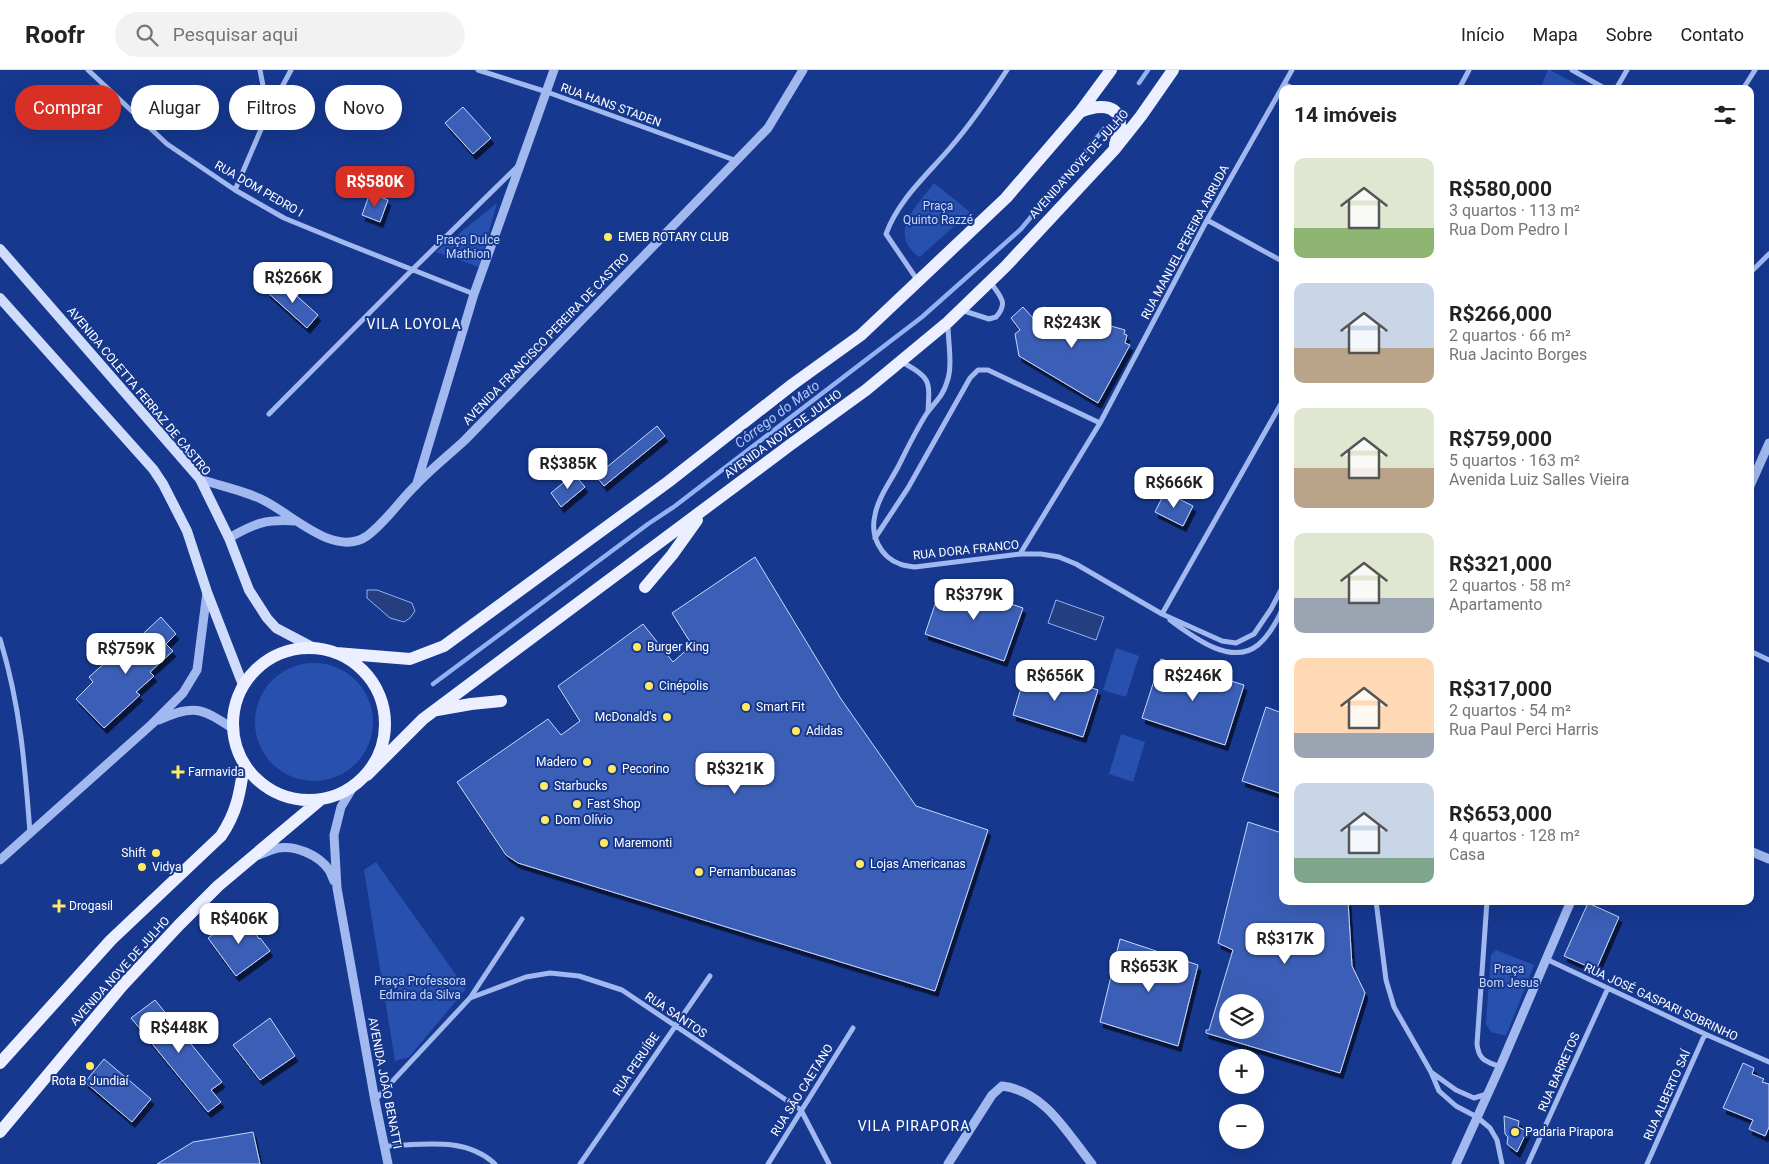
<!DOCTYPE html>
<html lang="pt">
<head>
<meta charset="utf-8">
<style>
  :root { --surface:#fff; --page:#f2f2f2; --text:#222; --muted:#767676; --line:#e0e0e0; --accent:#d93025 }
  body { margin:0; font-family:Roboto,sans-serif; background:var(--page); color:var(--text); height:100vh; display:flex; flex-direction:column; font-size:19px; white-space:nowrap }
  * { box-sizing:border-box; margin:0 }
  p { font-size:16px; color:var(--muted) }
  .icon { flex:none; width:28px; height:28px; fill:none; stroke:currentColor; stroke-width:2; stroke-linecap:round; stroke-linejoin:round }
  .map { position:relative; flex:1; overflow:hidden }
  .details { position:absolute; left:1279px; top:15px; width:475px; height:820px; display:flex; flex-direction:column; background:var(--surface); border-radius:10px; box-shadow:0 5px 20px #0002 }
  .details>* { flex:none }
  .top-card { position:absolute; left:15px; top:15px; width:475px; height:45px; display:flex; gap:10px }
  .controls { position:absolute; left:1219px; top:924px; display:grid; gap:10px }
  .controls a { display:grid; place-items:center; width:45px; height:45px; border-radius:50%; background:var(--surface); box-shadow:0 5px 20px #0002; font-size:25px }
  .price { position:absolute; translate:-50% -42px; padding:0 11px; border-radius:10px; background:#fff; color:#222; font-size:16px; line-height:32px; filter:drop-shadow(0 1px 2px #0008) }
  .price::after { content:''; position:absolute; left:50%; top:30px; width:15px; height:11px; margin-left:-8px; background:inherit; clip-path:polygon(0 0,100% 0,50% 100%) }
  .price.selected { background:var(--accent); color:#fff }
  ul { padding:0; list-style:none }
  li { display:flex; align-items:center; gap:15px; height:125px; padding:0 15px }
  li span { display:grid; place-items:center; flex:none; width:140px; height:100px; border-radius:10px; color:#555 }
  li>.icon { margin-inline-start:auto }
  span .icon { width:60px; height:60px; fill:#fffc; stroke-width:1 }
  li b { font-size:21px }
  h2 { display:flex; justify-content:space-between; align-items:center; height:60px; padding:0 15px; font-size:21px }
  .pill { padding:0 18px; border-radius:22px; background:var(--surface); box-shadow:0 5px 20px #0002; font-size:18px; line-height:45px }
  .pill.selected { background:var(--accent); color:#fff }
  header { display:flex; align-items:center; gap:30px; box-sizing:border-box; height:70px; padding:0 25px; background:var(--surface); border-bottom:1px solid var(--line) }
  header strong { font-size:24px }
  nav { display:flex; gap:28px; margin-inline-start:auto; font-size:18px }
  .search { width:350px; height:45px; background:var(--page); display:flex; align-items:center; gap:12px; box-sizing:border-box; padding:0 18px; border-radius:28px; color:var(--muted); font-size:19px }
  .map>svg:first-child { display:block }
</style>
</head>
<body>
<header>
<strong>Roofr</strong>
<div class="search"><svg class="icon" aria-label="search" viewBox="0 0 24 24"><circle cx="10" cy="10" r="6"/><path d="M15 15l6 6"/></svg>Pesquisar aqui</div>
<nav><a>Início</a><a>Mapa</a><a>Sobre</a><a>Contato</a></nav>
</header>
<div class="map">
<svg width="1769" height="1094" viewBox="0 0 1769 1094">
  <defs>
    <filter id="shadow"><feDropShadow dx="3" dy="5.5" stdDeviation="0" flood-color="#0009"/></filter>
  </defs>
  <rect width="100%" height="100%" fill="#16388f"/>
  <path fill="#2850ae" d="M1548,0H1550L1586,19H1540Z
    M934,113L970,142L922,185L919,187C886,163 918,135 934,113Z
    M497,133L479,197L436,182Z
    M1116,578L1139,586L1126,627L1103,620Z
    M255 652a59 59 0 1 1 118 0a59 59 0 1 1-118 0Z
    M1121,664L1145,672L1133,712L1109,704Z
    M376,792L466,919L409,987L395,991L364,800Z
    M1496,880L1534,895L1506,966L1491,962L1486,954L1491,885Z"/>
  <path fill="#243e7f" stroke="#94b1f3" d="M367,520H377L412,533L415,541L410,548L404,552L390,548L367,528Z
    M1056,530L1104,547L1096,570L1048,553Z"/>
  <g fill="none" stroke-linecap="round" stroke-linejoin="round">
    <path stroke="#94b1f3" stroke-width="4.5" d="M1139,13L1148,0
      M433,614L648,454L675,436L922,247L1021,159L1104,59"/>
  </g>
  <path fill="#3a5eb6" stroke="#c8d8fb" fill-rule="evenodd" filter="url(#shadow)" d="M463,37L491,68L473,84L445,53Z
    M370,123L388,130L380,152L362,145Z
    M279,210L318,245L307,258L267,222Z
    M1023,237L1044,260V237L1125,260L1124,264L1127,265L1125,273L1130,275L1098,333L1019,286L1015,264L1020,260L1011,248Z
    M657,356L665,366L604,416L596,406Z
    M574,404L585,417L561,437L551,423Z
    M1165,422L1193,436L1183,456L1155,442Z
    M755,487L841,629L916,736L988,760L935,921L518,793L506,785L457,712L548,649L561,665L580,651L558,616L643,554L673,592L692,575L672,543Z
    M943,511L1023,538L1004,591L925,564Z
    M161,547L176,564L166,574L173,581L150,602L154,606L136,622L140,625L104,658L76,629L93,612L89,607L108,590L111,594L132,576L131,575Z
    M1161,589L1244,615L1225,675L1142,648Z
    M1027,598L1098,620L1083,667L1013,645Z
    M1266,637L1282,643V724L1242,711Z
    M1248,752L1282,763V831H1348L1352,896L1365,923L1340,1003L1206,963V960H1209L1233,880L1218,873ZM1228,932H1255V960H1228Z
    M1588,833L1619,847L1596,900L1564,886Z
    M243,844L259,869L260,868L270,881L236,906L208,868Z
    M1120,869L1198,895L1178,976L1100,952Z
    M155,930L222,1012L211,1020L221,1032L208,1042L131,948Z
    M270,948L295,986L260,1010L233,975Z
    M104,989L151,1029L132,1052L85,1012Z
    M1743,993L1754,998L1752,1004L1764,1009L1762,1012L1769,1014V1057L1765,1066L1749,1059L1753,1050L1723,1038Z
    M1504,1046L1519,1051L1518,1057L1527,1061L1517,1082L1507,1074L1508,1067L1505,1064Z
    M253,1062L260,1094H157L193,1072Z"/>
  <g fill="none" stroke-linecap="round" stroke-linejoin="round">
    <path stroke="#a2b9f0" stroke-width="5" d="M88,0L167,74L235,120L284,148L345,173L474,224
      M260,0L268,42
      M478,0L547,22L737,91
      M1572,0L1606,19
      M1284,14L1294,19
      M1459,19L1469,0
      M1616,19L1627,0
      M1743,19L1755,0
      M235,120L268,43L291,0
      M1207,150L1282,191
      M1750,203L1769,184
      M918,211L886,164C898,130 927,105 950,78C971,54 990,26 1007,0
      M961,240L989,249L996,247C1009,233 1000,226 991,213
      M948,255C948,272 953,296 947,312C943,326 935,332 927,343C916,360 907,379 898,397C890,412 878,428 875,445C870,465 880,487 900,494C904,496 910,496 915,497L1020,484H1041L1059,487L1076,494L1162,544L1222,571L1236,573L1254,564L1271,539L1282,518
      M902,292C930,308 930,309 928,341
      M269,344L412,200L518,96
      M875,468L908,418L970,308L978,300H988L1100,353
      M1020,484L1100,353L1207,150L1292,0
      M1162,544L1282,332
      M1170,550C1192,566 1231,597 1258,575C1269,566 1276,553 1282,540
      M0,569C20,634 25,695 30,763
      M1750,581L1769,590
      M1376,831L1386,910L1394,937L1431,1002L1439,1021L1456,1036L1477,1047L1490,1058L1497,1070L1502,1094
      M1487,831L1477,974C1479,991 1486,991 1500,997
      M1546,889L1705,964L1769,992
      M470,928L526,907L550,903L579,906L622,920L801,1040L829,1094
      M1431,1002L1456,1020L1474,1028L1487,1024
      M375,1030L470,928L522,849
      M385,1076C422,1075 465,1066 495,1094
      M580,1094L710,906
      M768,1094L853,958
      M1528,1094L1608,918
      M1647,1094L1705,964"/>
    <path stroke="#a2b9f0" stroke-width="9" d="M200,409C220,416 242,420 261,429C290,442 334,489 367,466C386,452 400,430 417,414C432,398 449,385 465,370L768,58L803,0
      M417,413L474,224L554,0
      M1750,416L1769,373
      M229,468C255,453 266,449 296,451
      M159,650C194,634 201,638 232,658
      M353,717L341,737L334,765L337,818L375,1031L388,1094
      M1750,781L1769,789
      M259,785C265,783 272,779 278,778C295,775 319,785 329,800C331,803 332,807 334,811
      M0,790L152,654L183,623L197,600L207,522
      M948,1094L992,1025L1002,1016C1045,1021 1067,1063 1092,1094
      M1456,1094L1500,997L1571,831"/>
    <path stroke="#d0dcfb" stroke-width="10" d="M0,179L200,409L229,468L249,520L267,548L276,558L314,578
      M0,228L153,399L163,414L187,461L207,522L243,615"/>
    <path stroke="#ebefff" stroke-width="12" d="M1080,42C1094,36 1120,31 1120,55C1119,61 1117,68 1115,75
      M645,517L672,485L697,450
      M233 654a76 76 0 1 1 152 0a76 76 0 1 1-152 0Z
      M336,583L410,589L444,576L668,412L793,314L861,265L1006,128L1080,42L1111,0
      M437,640L471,634L501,631
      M367,705L423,649L790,375L866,320L948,252L1006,196L1114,80L1141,46L1173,0
      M0,993L111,870L221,766C237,742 240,723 244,695
      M0,1062L122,916L179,855L218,816L319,731"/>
  </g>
  <g fill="#ffea61" stroke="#16388f" stroke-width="2">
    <circle cx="608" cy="167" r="5"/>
    <circle cx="637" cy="577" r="5"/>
    <circle cx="649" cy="616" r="5"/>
    <circle cx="746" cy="637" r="5"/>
    <circle cx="667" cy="647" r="5"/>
    <circle cx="796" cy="661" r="5"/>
    <circle cx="587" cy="692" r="5"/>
    <circle cx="612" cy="699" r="5"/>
    <path d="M175.5 694.5h5v5h5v5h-5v5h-5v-5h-5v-5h5z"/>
    <circle cx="544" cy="716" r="5"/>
    <circle cx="577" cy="734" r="5"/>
    <circle cx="545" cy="750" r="5"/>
    <circle cx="604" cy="773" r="5"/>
    <circle cx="156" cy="783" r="5"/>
    <circle cx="860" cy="794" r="5"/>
    <circle cx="142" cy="797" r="5"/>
    <circle cx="699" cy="802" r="5"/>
    <path d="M56.5 828.5h5v5h5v5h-5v5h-5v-5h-5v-5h5z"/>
    <circle cx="90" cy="996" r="5"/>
    <circle cx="1515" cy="1062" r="5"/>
  </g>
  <g text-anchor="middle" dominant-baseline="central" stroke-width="4" stroke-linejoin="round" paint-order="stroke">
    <g font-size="12" fill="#fff" stroke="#16388f">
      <text transform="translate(611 35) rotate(20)">RUA HANS STADEN</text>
      <text transform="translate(1079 94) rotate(-48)">AVENIDA NOVE DE JULHO</text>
      <text transform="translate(259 119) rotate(30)">RUA DOM PEDRO I</text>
      <text transform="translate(1185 172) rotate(-62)">RUA MANUEL PEREIRA ARRUDA</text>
      <text transform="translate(546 269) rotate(-46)">AVENIDA FRANCISCO PEREIRA DE CASTRO</text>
      <text transform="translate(139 321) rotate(50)">AVENIDA COLETTA FERRAZ DE CASTRO</text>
      <text transform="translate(783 364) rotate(-36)">AVENIDA NOVE DE JULHO</text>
      <text transform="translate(966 480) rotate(-6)">RUA DORA FRANCO</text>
      <text transform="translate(120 901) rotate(-48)">AVENIDA NOVE DE JULHO</text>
      <text transform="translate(1661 932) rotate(25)">RUA JOSÉ GASPARI SOBRINHO</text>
      <text transform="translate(676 945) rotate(34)">RUA SANTOS</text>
      <text transform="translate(636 994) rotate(-56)">RUA PERUÍBE</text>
      <text transform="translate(1559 1002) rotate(-66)">RUA BARRETOS</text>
      <text transform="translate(385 1013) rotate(79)">AVENIDA JOÃO BENATTI</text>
      <text transform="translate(802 1020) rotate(-58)">RUA SÃO CAETANO</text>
      <text transform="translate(1667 1025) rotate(-66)">RUA ALBERTO SAÍ</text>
    </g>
    <g font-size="12" fill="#c8d8fb" stroke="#16388f">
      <text x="938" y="136">Praça<tspan x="938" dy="14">Quinto Razzé</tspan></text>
      <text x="468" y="170">Praça Dulce<tspan x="468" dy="14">Mathion</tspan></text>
      <text x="1509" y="899">Praça<tspan x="1509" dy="14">Bom Jesus</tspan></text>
      <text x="420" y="911">Praça Professora<tspan x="420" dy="14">Edmira da Silva</tspan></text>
    </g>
    <g font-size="12" fill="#fff" stroke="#16388f" text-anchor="start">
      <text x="618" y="167">EMEB ROTARY CLUB</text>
      <text x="647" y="577">Burger King</text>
      <text x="659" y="616">Cinépolis</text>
      <text x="756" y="637">Smart Fit</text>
      <text x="657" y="647" text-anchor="end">McDonald's</text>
      <text x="806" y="661">Adidas</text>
      <text x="577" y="692" text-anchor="end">Madero</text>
      <text x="622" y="699">Pecorino</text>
      <text x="188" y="702">Farmavida</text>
      <text x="554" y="716">Starbucks</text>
      <text x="587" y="734">Fast Shop</text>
      <text x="555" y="750">Dom Olívio</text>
      <text x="614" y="773">Maremonti</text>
      <text x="146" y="783" text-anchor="end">Shift</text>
      <text x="870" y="794">Lojas Americanas</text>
      <text x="152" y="797">Vidya</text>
      <text x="709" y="802">Pernambucanas</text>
      <text x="69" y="836">Drogasil</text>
      <text x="90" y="1011" text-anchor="middle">Rota B Jundiaí</text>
      <text x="1525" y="1062">Padaria Pirapora</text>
    </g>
    <g font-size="14" letter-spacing="1" fill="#fff" stroke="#16388f">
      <text x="414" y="254">VILA LOYOLA</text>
      <text x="914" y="1056">VILA PIRAPORA</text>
    </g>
    <g font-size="14" font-style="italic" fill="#aec4f7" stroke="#16388f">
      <text transform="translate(777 344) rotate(-37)">Córrego do Mato</text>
    </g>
  </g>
</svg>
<div class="controls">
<a><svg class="icon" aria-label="layers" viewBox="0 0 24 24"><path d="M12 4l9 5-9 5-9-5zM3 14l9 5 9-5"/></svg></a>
<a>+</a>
<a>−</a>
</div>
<b class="price selected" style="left:375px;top:138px">R$580K</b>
<b class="price" style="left:293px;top:234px">R$266K</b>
<b class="price" style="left:1072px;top:279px">R$243K</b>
<b class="price" style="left:568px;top:420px">R$385K</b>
<b class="price" style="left:1174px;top:439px">R$666K</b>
<b class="price" style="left:974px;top:551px">R$379K</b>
<b class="price" style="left:126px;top:605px">R$759K</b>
<b class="price" style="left:1055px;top:632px">R$656K</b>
<b class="price" style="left:1193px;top:632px">R$246K</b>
<b class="price" style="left:735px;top:725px">R$321K</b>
<b class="price" style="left:239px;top:875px">R$406K</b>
<b class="price" style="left:1285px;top:895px">R$317K</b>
<b class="price" style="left:1149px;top:923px">R$653K</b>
<b class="price" style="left:179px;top:984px">R$448K</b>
<div class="top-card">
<a class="pill selected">Comprar</a>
<a class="pill">Alugar</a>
<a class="pill">Filtros</a>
<a class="pill">Novo</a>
</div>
<section class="details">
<h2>14 imóveis<svg class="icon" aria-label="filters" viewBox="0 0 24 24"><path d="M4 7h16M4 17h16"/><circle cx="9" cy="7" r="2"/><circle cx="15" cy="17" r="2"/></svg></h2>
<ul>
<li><span style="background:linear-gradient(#dfe7d0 70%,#8fb573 0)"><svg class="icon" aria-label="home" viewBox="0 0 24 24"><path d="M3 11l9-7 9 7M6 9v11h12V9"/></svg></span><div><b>R$580,000</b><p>3 quartos · 113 m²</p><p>Rua Dom Pedro I</p></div></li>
<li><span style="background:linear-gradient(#c9d6e8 65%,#b9a48a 0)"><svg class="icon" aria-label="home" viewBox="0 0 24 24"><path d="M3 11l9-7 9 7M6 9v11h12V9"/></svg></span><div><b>R$266,000</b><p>2 quartos · 66 m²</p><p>Rua Jacinto Borges</p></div></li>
<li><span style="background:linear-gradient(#dfe7d0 60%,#b9a48a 0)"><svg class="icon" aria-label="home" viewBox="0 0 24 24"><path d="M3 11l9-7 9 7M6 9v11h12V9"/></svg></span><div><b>R$759,000</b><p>5 quartos · 163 m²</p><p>Avenida Luiz Salles Vieira</p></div></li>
<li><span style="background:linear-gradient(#dfe7d0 65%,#9aa5b1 0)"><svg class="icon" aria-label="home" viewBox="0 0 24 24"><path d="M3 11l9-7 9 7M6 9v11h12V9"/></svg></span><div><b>R$321,000</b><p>2 quartos · 58 m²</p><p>Apartamento</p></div></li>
<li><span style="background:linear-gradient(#ffd9b3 75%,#9aa5b1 0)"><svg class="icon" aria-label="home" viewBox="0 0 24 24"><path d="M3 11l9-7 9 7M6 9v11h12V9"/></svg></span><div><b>R$317,000</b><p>2 quartos · 54 m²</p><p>Rua Paul Perci Harris</p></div></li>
<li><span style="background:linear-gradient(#c9d6e8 75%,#7fa58c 0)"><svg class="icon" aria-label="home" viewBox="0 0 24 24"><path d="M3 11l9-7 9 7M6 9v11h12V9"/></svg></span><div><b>R$653,000</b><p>4 quartos · 128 m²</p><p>Casa</p></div></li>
</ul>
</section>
</div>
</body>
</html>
